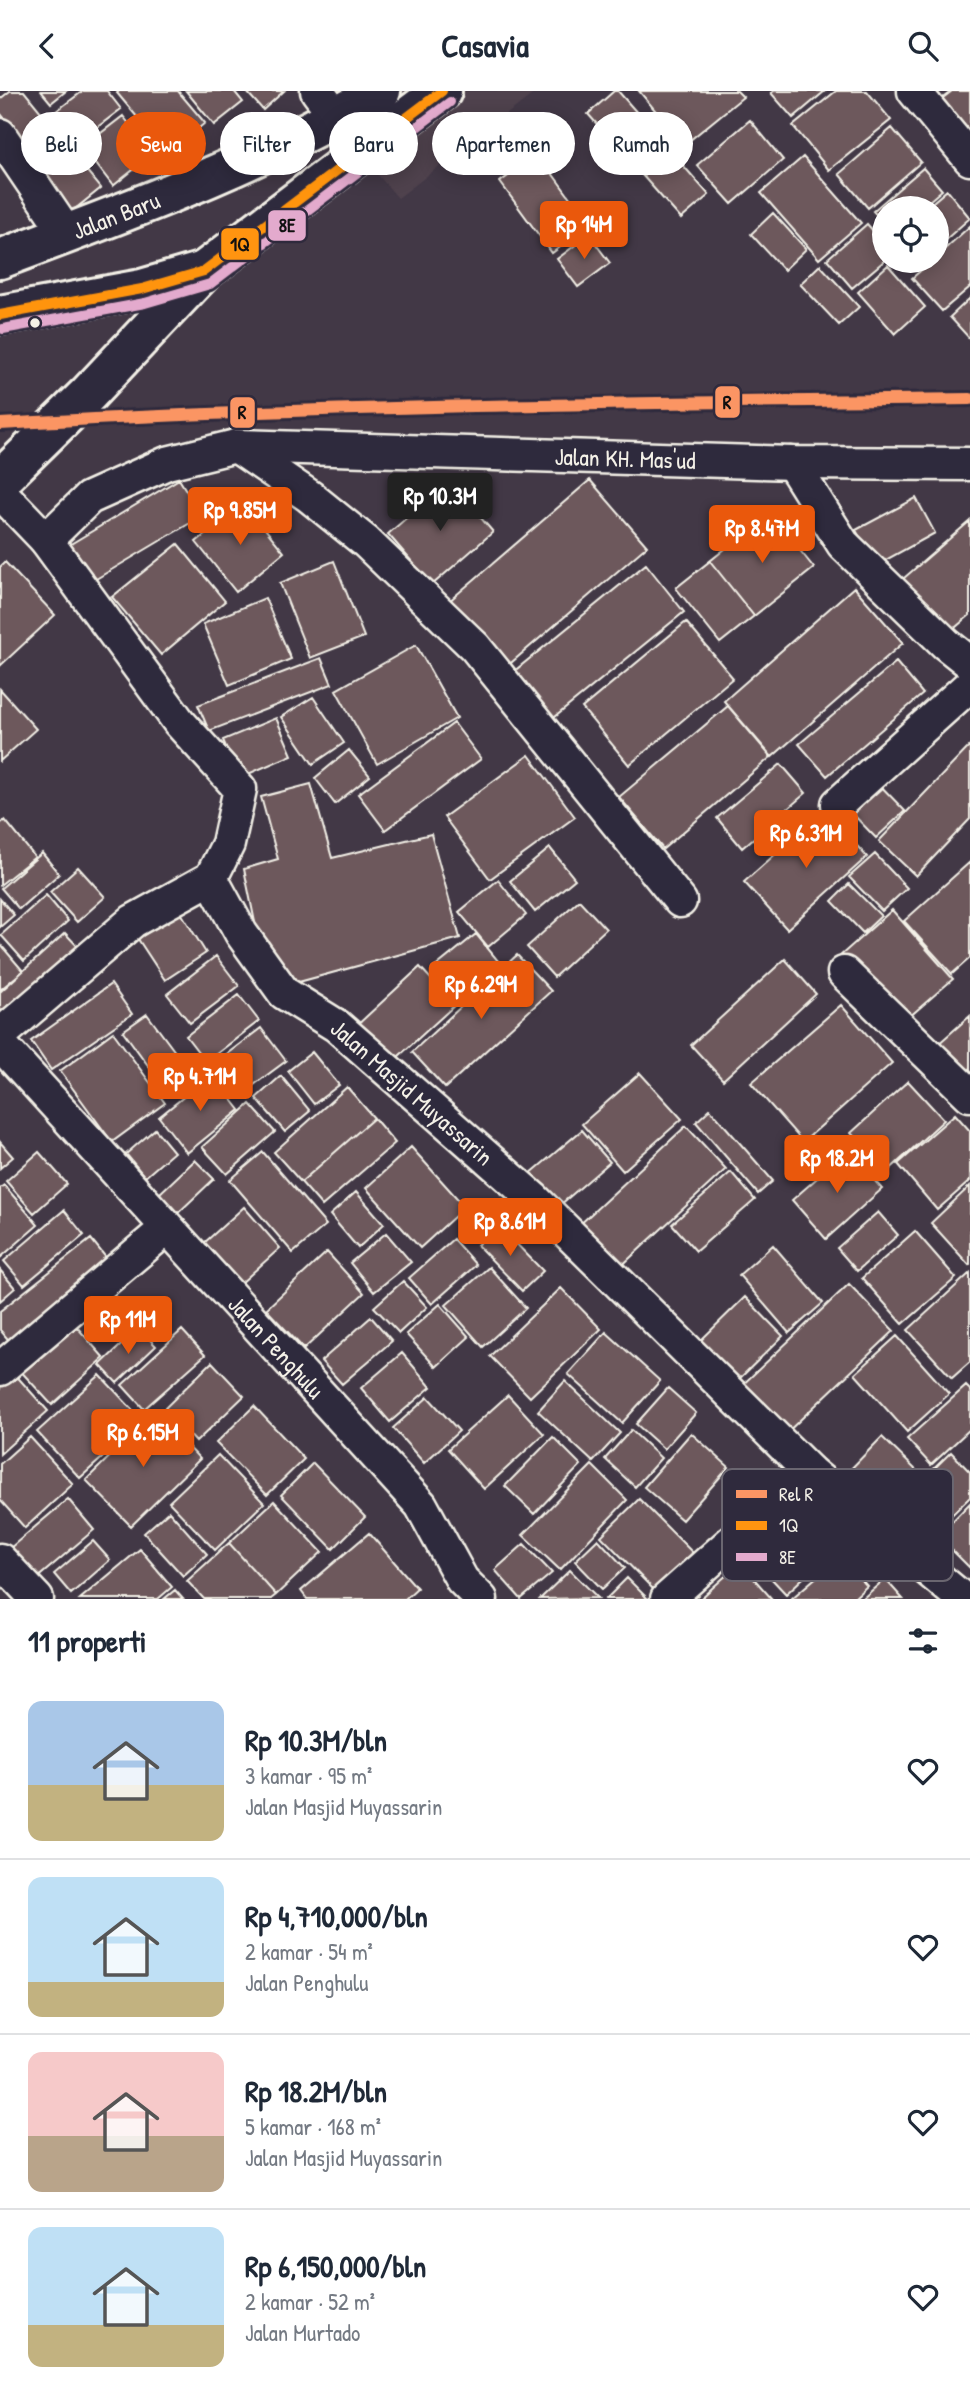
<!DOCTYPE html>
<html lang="id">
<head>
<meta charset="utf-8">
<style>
  :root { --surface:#fff; --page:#f6f6f7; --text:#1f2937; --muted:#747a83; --line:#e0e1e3; --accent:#ea580c }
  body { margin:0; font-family:"Patrick Hand",sans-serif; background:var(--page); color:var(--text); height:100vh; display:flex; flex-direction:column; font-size:26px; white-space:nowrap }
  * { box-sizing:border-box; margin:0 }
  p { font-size:23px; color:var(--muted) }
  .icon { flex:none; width:38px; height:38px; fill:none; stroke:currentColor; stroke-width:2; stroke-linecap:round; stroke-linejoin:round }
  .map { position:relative; height:1508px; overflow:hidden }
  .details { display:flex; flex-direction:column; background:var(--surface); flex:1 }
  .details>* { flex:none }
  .guide { position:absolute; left:21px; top:21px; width:929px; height:63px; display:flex; gap:14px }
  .fabs { position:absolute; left:872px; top:105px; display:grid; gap:14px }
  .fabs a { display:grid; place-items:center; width:77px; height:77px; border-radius:50%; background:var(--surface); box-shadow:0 4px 18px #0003; font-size:35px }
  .price { position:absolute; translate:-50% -60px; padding:0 16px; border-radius:7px; background:var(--accent); color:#fff; font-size:23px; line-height:46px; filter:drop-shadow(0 2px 4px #0008) }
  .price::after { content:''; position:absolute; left:50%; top:42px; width:21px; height:16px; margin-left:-10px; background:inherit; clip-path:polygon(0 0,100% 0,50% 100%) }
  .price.on { background:#222; color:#fff }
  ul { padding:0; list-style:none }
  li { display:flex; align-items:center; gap:21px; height:175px; padding:0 28px }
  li+li { border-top:2px solid var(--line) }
  li span { display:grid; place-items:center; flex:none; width:196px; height:140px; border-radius:14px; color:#555 }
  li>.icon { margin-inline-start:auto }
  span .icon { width:84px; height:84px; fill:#fffc; stroke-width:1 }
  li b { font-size:30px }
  h2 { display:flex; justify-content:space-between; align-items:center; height:84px; padding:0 28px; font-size:30px }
  .chip { padding:0 24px; border-radius:32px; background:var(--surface); box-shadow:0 4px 18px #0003; font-size:24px; line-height:63px }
  .chip.on { background:var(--accent); color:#fff }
  header { display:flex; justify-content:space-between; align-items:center; height:91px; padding:0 28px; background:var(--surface); font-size:32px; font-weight:800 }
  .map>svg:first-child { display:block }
</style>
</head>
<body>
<header><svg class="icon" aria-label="back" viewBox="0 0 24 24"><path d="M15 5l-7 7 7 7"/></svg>Casavia<svg class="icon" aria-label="search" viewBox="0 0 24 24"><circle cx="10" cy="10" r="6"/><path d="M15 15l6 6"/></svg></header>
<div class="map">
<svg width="970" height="1508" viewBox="0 0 970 1508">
  <rect width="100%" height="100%" fill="#423846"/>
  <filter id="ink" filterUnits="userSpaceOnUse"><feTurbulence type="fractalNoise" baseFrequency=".0143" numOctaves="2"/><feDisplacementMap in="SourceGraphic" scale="14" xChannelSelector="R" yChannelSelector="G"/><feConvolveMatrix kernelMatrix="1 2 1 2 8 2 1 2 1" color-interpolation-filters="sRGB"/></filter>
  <g filter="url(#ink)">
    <path fill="#4f424d" d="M305,0H537L398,107Z"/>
    <path fill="#6d585c" stroke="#f4f1e8" stroke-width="2" d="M10,0H24L63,48L38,68L0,22V8Z
      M41,0H66L51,12Z
      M83,0H107L121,18L74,54L51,24Z
      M119,0H178L205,32L168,63L117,2Z
      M186,0H234L243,11L214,34Z
      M246,0H284L263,19Z
      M614,0H618L709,104L681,128L588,23Z
      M639,0H737L743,6L684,54Z
      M774,0H825L793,27L771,2Z
      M836,0H867L891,29L829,79L793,35Z
      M952,0H970V56L935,13Z
      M123,25L153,63L113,95L83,56Z
      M750,29L783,69L732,113L697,74Z
      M892,37L921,71L868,117L839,83Z
      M72,62L101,97L70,122L42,86Z
      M538,63L590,134L552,162L500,91Z
      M803,66L861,132L819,168L761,102Z
      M923,77L942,99L921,117H884V132L873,120Z
      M947,99L970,127L936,157V117H926Z
      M773,122L806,158L784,179L751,143Z
      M867,133L884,152V170L852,197L827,168Z
      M970,135V196L942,220L912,187L932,170H936V166Z
      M589,144L610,172L578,196L557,168Z
      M820,174L859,216L839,234L800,193Z
      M888,174L925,216L895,243L858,201Z
      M970,207V248L950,226Z
      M179,388L202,425L91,491L69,454Z
      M590,389L647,455L505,577L448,511Z
      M449,390L493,441L432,494L388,443Z
      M916,407L935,442L875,475L856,439Z
      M244,412L284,461L236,501L196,451Z
      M770,422L814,477L754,525L710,470Z
      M970,430V524L943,547L897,493Z
      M178,453L225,510L161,564L112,506Z
      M334,470L364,546L310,567L280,492Z
      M710,470L754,525L720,552L676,497Z
      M5,471L55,524L0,575V476Z
      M646,473L684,521L550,630L512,582Z
      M854,496L903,552L772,666L724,610Z
      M265,507L291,568L229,594L203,533Z
      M686,531L733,587L629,674L582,617Z
      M416,554L457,627L377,673L336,599Z
      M321,567L332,593L209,640L198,614Z
      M896,571L923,603L827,685L799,653Z
      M0,598L36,638L0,670Z
      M313,606L344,652L313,673L281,626Z
      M728,615L771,666L663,758L619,706Z
      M276,627L292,664L239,687L223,649Z
      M454,632L481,668L385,739L358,703Z
      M970,655V728L916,785L879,750Z
      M349,659L370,685L335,713L315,687Z
      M529,664L575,726L490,788L444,726Z
      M781,673L806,702L742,757L717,727Z
      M873,687L905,720L876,747L844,714Z
      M311,693L332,767L431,743L460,847L295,892L258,846L244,778L278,768L261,706Z
      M825,719L867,766L787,838L744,791Z
      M5,729L35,766L0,794V733Z
      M550,757L575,788L535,821L510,790Z
      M42,762L59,783L19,818L1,797Z
      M875,763L907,797L882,820L849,786Z
      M970,771V867L952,883L904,830Z
      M78,776L105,806L77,831L50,801Z
      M498,789L526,824L488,856L459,821Z
      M849,793L881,825L863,842L832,810Z
      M46,804L68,830L24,870L1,844Z
      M0,808L14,824L0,836Z
      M579,809L606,838L554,886L527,856Z
      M892,819L953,888L901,933L840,865Z
      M180,820L206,862L165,889L138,848Z
      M65,842L82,860L0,934V901Z
      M476,843L499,871L455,906L433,878Z
      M0,853L23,880L0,899Z
      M517,864L551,900L445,997L412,961Z
      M216,865L239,895L190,932L167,903Z
      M785,868L816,903L723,989L691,954Z
      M420,876L455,914L388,975L354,937Z
      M111,893L132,923L51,979L31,950Z
      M239,904L259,930L206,971L186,945Z
      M841,914L892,972L803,1051L751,992Z
      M147,923L190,981L166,999L123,940Z
      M970,925V990L937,954Z
      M261,937L286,970L239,1005L215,972Z
      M113,941L165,1012L112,1051L60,980Z
      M312,961L339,994L314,1013L288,980Z
      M640,982L682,1028L623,1080L582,1033Z
      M212,983L240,1019L187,1062L159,1026Z
      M281,985L310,1020L285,1041L256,1007Z
      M908,990L944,1029L887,1081L851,1042Z
      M347,996L374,1027L301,1091L274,1061Z
      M250,1013L275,1041L227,1083L202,1056Z
      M710,1018L773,1090L758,1103L696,1031Z
      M955,1023L970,1040V1090L937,1119L898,1073Z
      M374,1027L395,1052L322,1115L301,1091Z
      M686,1035L726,1078L617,1179L577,1136Z
      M155,1038L174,1061L145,1086L126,1063Z
      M582,1039L610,1071L553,1120L524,1088Z
      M0,1051L13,1066L0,1077Z
      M411,1056L465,1116L420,1157L366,1097Z
      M848,1060L882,1098L826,1148L792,1109Z
      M39,1061L67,1093L34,1122L6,1090Z
      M263,1061L326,1134L293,1162L230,1089Z
      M195,1069L214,1088L177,1123L159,1103Z
      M731,1081L755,1109L696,1160L672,1133Z
      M4,1094L38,1134L0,1167V1097Z
      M970,1095V1173L969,1174L931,1132Z
      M356,1101L384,1133L358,1157L330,1124Z
      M244,1116L280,1157L240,1193L204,1152Z
      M64,1119L84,1144L24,1194L4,1170Z
      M878,1121L898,1144L857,1180L837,1157Z
      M498,1134L543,1180L522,1200L477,1154Z
      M915,1140L956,1187L903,1233L862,1187Z
      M386,1142L411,1171L374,1201L350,1172Z
      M91,1148L112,1174L12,1253L0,1239V1220Z
      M453,1148L476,1174L432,1213L409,1187Z
      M773,1154L823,1212L789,1242L739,1184Z
      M327,1161L364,1202L304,1258L266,1218Z
      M489,1176L526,1217L483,1256L446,1214Z
      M0,1179L15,1197L0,1210Z
      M970,1182V1271L952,1287L908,1239Z
      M403,1190L427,1216L399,1242L374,1216Z
      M849,1193L894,1240L782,1346L737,1299Z
      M561,1197L601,1238L530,1306L490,1265Z
      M745,1206L783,1245L735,1292L697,1253Z
      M440,1213L469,1246L436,1276L406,1243Z
      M371,1226L392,1250L342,1293L321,1270Z
      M69,1227L104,1267L52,1314L16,1275Z
      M139,1237L156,1255L117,1292L100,1274Z
      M182,1239L205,1264L144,1318L122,1294Z
      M606,1241L660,1290L622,1332L568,1283Z
      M897,1245L949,1303L907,1341L855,1283Z
      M402,1262L431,1296L390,1331L361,1297Z
      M212,1271L244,1305L196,1351L165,1317Z
      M12,1280L48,1320L0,1363V1291Z
      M100,1284L143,1330L80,1387L37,1341Z
      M565,1290L620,1342L593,1371L538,1320Z
      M966,1295L970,1299V1338L931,1374L907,1348Z
      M668,1297L696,1322L664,1358L636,1333Z
      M508,1304L544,1343L484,1398L448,1358Z
      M428,1306L459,1340L424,1372L393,1337Z
      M254,1315L304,1368L267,1404L216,1352Z
      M155,1321L200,1368L131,1435L86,1389Z
      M631,1339L661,1367L635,1396L605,1368Z
      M691,1342L729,1376L682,1429L644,1396Z
      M30,1346L73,1393L25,1437L0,1409V1373Z
      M553,1346L581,1374L534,1423L505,1395Z
      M882,1346L920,1383L877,1426L840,1389Z
      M951,1361L970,1381V1406L929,1446L897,1414Z
      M218,1364L264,1412L215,1459L169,1411Z
      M313,1372L365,1426L333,1458L281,1404Z
      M592,1374L627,1409L560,1479L523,1444Z
      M68,1408L94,1439L36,1488L10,1457Z
      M639,1408L693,1462L655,1500L601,1445Z
      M787,1408L833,1459L786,1503L738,1452Z
      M274,1410L322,1461L276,1504L229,1452Z
      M970,1412V1477L938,1445Z
      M169,1420L207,1463L183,1485L144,1442Z
      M369,1442L417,1497L405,1508H307L301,1500Z
      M598,1448L625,1477L602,1498L575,1470Z
      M93,1450L110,1469L71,1503L54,1483Z
      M229,1452L276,1504L271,1508H204L187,1490Z
      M524,1453L552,1482L521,1508L495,1479Z
      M140,1458L172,1496L158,1508H80Z
      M841,1465L867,1495L853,1508H791Z
      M740,1472L772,1508H700Z
      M570,1479L598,1507L540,1508Z
      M627,1487L648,1508H606Z
      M885,1488L903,1508H862Z
      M175,1499L183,1508H164Z"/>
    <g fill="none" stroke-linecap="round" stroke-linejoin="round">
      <g stroke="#f4f1e8" stroke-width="37">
        <g id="street">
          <path d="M317,0L337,27"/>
          <path d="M914,0L970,68"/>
          <path d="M0,44L67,143"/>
          <path d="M236,355L309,405L366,451L475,556L680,810"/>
          <path d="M792,372L843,453L946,553L970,572"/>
          <path d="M0,401L46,449L179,631L240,698L228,753L211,787L133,830L0,944"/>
          <path id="s1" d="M46,449L89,407L167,372L236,355L792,372L970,373"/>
          <path d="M838,713L970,594"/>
          <path id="s2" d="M211,787L241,842L284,902L337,935L533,1107L810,1381L963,1508"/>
          <path d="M844,882L970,1004"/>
          <path id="s3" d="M0,953L421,1414L462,1489L481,1508"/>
          <path d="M0,1278L167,1137"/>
          <path d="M0,1469L37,1508"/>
          <path d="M667,1508L810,1381"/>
        </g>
      </g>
      <g stroke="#f4f1e8" stroke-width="44">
        <g id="secondary">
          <path id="s4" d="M0,168C130,119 261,72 381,0"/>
          <path d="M0,224L142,198L204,180"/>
          <path d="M0,389L88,303L204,180L442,0"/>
        </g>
      </g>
      <use href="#street" stroke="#2f2a3d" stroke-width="32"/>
      <use href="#secondary" stroke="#2f2a3d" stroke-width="38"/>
      <g stroke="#2f2a3d" stroke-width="16">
        <path id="bus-1" d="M0,224L142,198L204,180L442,0"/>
      </g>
      <g stroke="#2f2a3d" stroke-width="16">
        <path id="bus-2" d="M3,238L145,212L210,193L450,11"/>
      </g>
      <use href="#bus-1" stroke="#ff9410" stroke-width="10"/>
      <use href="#bus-2" stroke="#e3aacd" stroke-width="10"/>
      <g stroke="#2f2a3d" stroke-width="18">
        <path id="rail-1" d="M0,333C323,314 646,312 970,308"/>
      </g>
      <use href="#rail-1" stroke="#fb9564" stroke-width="12"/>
    </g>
  </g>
  <circle fill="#f4f1e8" stroke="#2f2a3d" stroke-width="2.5" cx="35" cy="232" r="6"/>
  <g text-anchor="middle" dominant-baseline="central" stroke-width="5" stroke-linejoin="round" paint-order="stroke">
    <g font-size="24" fill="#f4f1e8" stroke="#2f2a3d">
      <text stroke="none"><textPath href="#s4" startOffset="124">Jalan Baru</textPath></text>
      <text stroke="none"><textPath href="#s1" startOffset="606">Jalan KH. Mas'ud</textPath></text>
      <text stroke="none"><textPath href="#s2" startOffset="299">Jalan Masjid Muyassarin</textPath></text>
      <text stroke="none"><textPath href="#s3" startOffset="410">Jalan Penghulu</textPath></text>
    </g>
  </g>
  <rect x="722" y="1378" width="231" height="112" rx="10" fill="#2f2a3d" stroke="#6a6670" stroke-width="2"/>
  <rect x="736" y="1399" width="31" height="8" fill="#fb9564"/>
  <rect x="736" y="1430" width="31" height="9" fill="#ff9410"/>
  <rect x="736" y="1462" width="31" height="8" fill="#e3aacd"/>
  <g font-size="19" fill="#f4f1e8">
    <text x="779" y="1410">Rel R</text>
    <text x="779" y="1441">1Q</text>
    <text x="779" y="1473">8E</text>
  </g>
  <g stroke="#2f2a3d" stroke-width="2.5">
    <rect x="267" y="118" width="40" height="33" rx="7" fill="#e3aacd"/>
    <rect x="220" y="136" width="40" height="34" rx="7" fill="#ff9410"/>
    <rect x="714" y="294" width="27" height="34" rx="7" fill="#fb9564"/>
    <rect x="229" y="305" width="27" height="33" rx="7" fill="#fb9564"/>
  </g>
  <g font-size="19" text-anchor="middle" font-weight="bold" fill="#111">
    <text x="287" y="141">8E</text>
    <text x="240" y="160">1Q</text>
    <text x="727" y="318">R</text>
    <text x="242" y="328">R</text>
  </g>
</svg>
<div class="fabs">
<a><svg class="icon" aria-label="locate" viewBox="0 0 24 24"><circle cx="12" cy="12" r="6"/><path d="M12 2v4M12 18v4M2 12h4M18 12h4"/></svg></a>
</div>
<b class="price" style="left:584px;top:170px">Rp 14M</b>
<b class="price on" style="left:440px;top:442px">Rp 10.3M</b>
<b class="price" style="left:240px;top:456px">Rp 9.85M</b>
<b class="price" style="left:762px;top:474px">Rp 8.47M</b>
<b class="price" style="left:806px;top:779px">Rp 6.31M</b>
<b class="price" style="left:481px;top:930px">Rp 6.29M</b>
<b class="price" style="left:200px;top:1022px">Rp 4.71M</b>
<b class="price" style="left:837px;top:1104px">Rp 18.2M</b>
<b class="price" style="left:510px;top:1167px">Rp 8.61M</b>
<b class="price" style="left:128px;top:1265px">Rp 11M</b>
<b class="price" style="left:143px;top:1378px">Rp 6.15M</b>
<div class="guide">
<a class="chip">Beli</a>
<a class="chip on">Sewa</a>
<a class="chip">Filter</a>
<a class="chip">Baru</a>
<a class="chip">Apartemen</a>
<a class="chip">Rumah</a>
</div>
</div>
<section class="details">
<h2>11 properti<svg class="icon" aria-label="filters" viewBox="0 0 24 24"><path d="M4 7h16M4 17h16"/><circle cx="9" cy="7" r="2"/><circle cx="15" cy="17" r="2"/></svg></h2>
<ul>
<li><span style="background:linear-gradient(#a9c7e8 60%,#c2b280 0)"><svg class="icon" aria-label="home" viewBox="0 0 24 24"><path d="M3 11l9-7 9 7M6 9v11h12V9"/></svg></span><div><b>Rp 10.3M/bln</b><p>3 kamar · 95 m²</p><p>Jalan Masjid Muyassarin</p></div><svg class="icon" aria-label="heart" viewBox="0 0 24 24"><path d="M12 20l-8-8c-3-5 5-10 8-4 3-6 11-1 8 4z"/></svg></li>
<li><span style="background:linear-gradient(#bfe0f5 75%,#c2b280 0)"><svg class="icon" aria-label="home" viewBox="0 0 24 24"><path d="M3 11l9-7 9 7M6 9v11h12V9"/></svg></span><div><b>Rp 4,710,000/bln</b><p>2 kamar · 54 m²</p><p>Jalan Penghulu</p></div><svg class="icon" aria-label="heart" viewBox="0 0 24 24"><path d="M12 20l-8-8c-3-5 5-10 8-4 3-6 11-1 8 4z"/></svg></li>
<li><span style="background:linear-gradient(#f6c9c9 60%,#b9a48a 0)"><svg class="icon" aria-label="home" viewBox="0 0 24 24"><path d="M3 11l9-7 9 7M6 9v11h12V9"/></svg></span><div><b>Rp 18.2M/bln</b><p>5 kamar · 168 m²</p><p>Jalan Masjid Muyassarin</p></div><svg class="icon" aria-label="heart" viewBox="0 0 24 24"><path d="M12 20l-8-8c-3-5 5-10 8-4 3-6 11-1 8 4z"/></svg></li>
<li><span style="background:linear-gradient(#bfe0f5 70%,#c2b280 0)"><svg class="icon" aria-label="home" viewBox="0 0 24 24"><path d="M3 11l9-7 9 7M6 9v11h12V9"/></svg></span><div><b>Rp 6,150,000/bln</b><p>2 kamar · 52 m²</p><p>Jalan Murtado</p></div><svg class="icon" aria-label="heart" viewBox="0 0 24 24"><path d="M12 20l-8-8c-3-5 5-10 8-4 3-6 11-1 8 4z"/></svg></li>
</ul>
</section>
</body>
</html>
